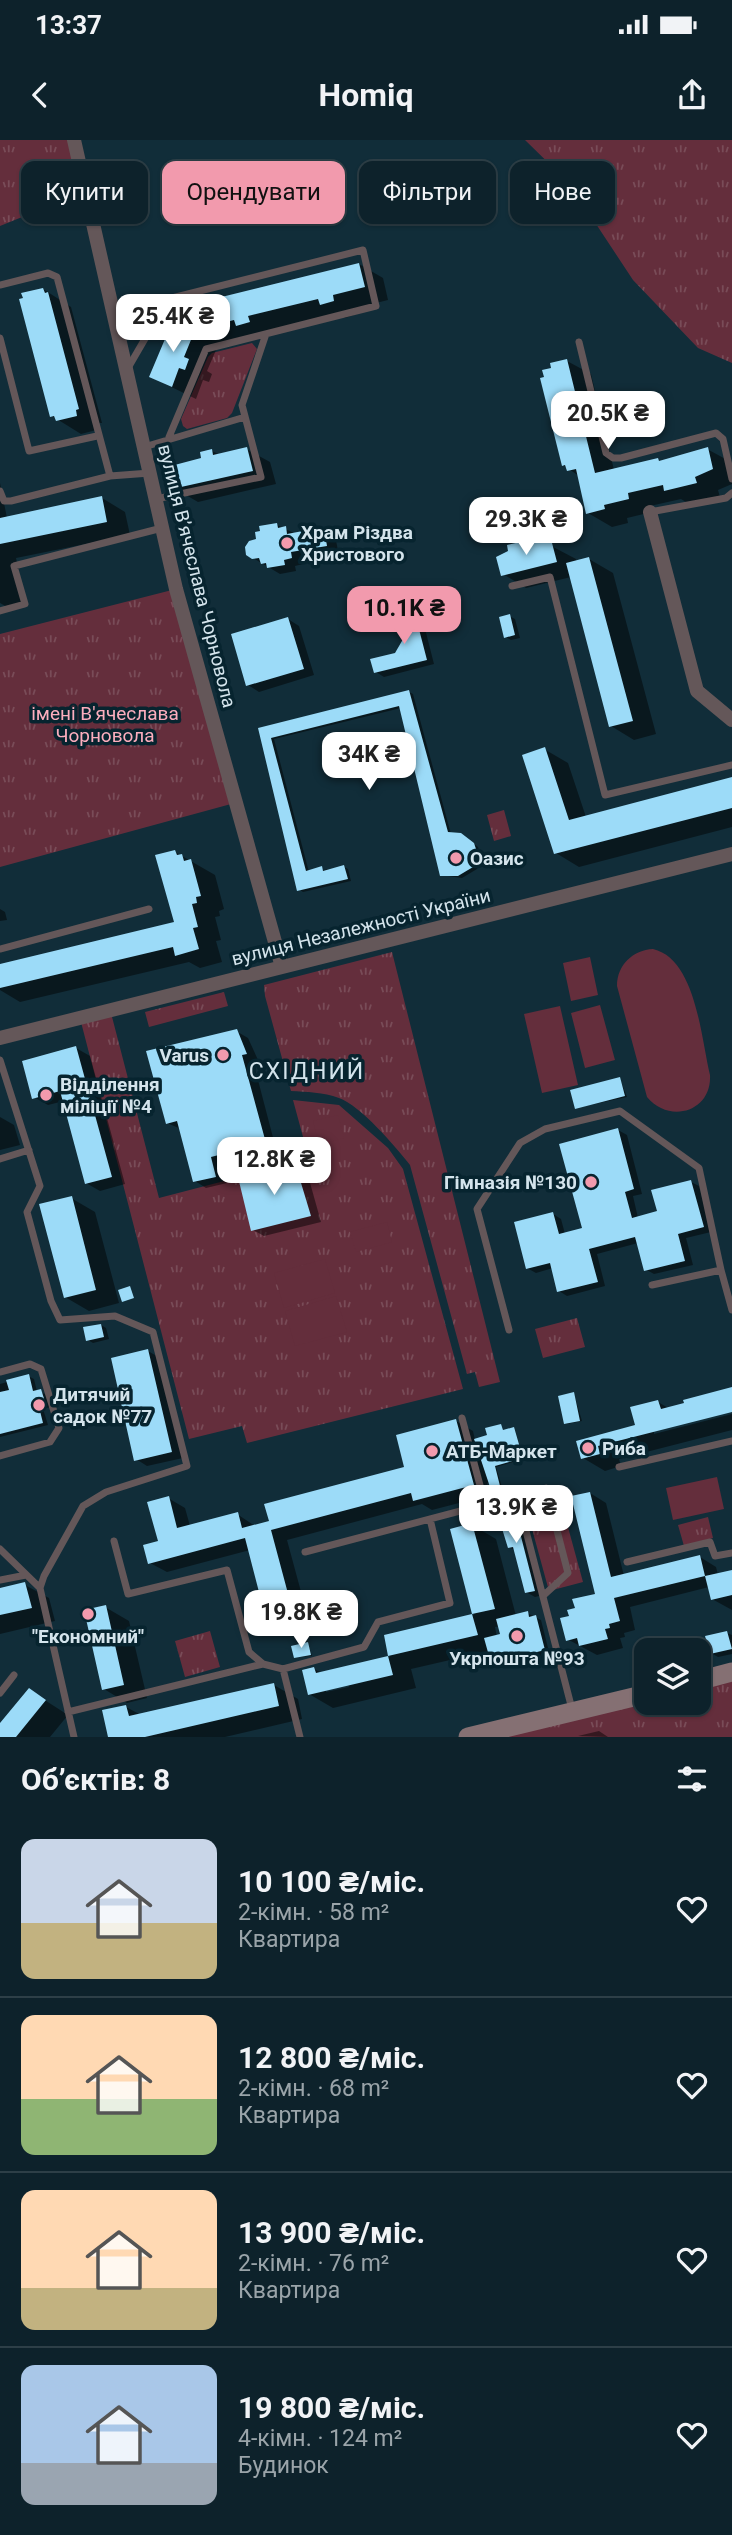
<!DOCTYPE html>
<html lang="uk">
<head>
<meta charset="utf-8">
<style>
  :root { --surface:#0d222b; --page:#162a33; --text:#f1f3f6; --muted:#9aa4a9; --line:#2d3f47; --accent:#f29aad }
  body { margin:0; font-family:Roboto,sans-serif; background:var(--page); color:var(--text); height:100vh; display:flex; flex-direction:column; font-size:26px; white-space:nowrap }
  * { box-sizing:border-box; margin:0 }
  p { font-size:23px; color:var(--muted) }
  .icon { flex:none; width:38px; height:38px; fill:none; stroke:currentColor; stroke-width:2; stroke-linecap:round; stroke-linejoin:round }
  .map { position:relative; height:1597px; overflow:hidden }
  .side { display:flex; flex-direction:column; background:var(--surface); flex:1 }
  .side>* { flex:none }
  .guide { position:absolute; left:21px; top:21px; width:691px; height:63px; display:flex; gap:14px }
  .controls { position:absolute; left:634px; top:1498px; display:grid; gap:14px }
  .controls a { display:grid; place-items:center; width:77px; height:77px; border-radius:14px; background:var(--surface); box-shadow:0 2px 5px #0004,0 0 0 2px var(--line); font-size:35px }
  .price { position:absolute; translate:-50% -60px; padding:0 16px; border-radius:14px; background:#fff; color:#222; font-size:23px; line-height:46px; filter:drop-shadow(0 2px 4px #0008) }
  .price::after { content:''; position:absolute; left:50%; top:42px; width:21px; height:16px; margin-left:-10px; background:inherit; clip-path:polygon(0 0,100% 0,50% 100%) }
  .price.current { background:var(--accent); color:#111 }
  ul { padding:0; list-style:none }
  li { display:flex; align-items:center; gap:21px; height:175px; padding:0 21px }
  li+li { border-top:2px solid var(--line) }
  li span { display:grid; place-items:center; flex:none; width:196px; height:140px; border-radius:14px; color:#555 }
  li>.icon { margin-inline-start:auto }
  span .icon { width:84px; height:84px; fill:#fffc; stroke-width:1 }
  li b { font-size:30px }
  h2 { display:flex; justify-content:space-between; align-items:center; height:84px; padding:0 21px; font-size:30px }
  .chip { padding:0 24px; border-radius:14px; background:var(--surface); box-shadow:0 2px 5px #0004,0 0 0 2px var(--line); font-size:24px; line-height:63px }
  .chip.current { background:var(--accent); color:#111 }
  .status { display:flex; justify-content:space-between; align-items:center; height:49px; padding:0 35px; background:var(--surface); direction:ltr }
  .status svg { height:19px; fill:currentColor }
  header { display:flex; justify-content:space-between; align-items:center; height:91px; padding:0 21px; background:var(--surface); font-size:32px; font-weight:700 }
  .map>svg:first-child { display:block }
</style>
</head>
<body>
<div class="status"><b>13:37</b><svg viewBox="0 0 49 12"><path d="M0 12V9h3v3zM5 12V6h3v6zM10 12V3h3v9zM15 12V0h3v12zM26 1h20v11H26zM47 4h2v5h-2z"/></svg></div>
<header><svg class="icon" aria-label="back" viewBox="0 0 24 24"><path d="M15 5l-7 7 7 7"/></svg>Homiq<svg class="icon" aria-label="share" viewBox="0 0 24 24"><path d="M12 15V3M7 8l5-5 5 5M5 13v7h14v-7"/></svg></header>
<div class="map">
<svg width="732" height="1597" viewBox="0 0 732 1597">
  <defs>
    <pattern id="grass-tufts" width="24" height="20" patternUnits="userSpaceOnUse" patternTransform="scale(1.75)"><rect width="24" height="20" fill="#642e3c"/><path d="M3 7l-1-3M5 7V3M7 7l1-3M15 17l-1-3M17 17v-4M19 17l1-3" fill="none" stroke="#794c58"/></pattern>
  </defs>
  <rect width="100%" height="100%" fill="#112d39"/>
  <path fill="url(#grass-tufts)" d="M0,0H74L86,51L0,86Z
    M525,0H732V223L698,208L633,140L569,43Z
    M252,203L257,209L232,273L227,278L187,289L183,286L181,279L208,217L212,213Z
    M176,449L231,664L0,727V494Z
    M504,670L511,696L494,701L487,675Z
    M392,812L500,1242L479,1247L475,1232L467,1234L410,1025C396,1007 360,965 339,958C323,952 307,952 291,951L265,856L264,845Z
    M224,852L228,866L149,887L145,872Z
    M111,873L159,1058L309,1019L293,960L339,965L388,1008L403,1029L463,1249L247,1303L242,1286L189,1299L81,882Z
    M577,1178L585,1207L543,1218L535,1189Z
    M560,1358L583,1442L549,1451L526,1367Z
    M708,1377L713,1398L684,1406L678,1385Z
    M210,1491L220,1527L185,1537L175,1501Z
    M732,1532V1597H468L646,1563H698V1541Z"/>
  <path fill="#642e3c" d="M653,809C696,819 701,898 710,935C712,972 669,984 647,957L617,846C617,825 633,810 653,809Z
    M590,817L598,855L571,861L563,823Z
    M600,865L615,920L585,928L571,873Z
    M560,866L578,945L542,953L524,874Z
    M338,975L344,998L319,1005L313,981Z
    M387,1082L392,1102L356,1112L350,1092Z
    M325,1119L335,1153L284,1168L274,1133Z
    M336,1156L347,1192L295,1206L285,1171Z
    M717,1337L724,1369L673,1380L666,1348Z"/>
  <path fill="#0007" fill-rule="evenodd" d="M359,124L383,138L388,160L356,168L357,174L345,178L337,173L219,203L207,231L212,234L209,242L203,240L196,259L151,237L173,183L198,193L191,166Z
    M43,149L71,167L102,283H99L100,289L81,294L52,276Z
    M567,221L591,234L614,330L658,320L661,322L707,309L731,322L732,344L718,350L720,357L689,364L681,359L650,366L652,372L627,378L628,383L612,387L588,373L579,336L563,325Z
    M246,309L270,322L276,344L198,362L174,348L212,311L220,315Z
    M0,343L7,378L102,358L125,372L130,395L16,418L26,464L9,468L0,463Z
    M277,385L296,394L324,389L335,395L338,411L302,418L303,424L295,426L296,431L280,434L253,418L258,401Z
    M538,399L576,419L577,422L589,419L613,433L656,594L634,600L611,586L571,437L526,448L503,434Z
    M413,468L421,473L434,524L384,537L376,532L396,514L407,494Z
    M509,476L515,479L520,498L511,500L506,497Z
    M288,479L299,486L314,535L259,552L248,545Z
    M409,552L413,554L451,694L466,698L478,707L481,718L477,729L462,738L441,735L401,568L274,599L309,732L344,727L348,729L351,741L303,752L299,749L260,589Z
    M544,609L568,623L586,677L732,639V687L579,727L556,713Z
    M175,712L215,735L224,769L219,771L220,776L215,777L221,800L216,801L222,822L200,828L189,822L20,862L0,850V826L176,784Z
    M0,769L5,772L7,780L0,781Z
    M236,891L248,898L258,920L253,921L276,1009L222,1023L227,1043L206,1048L195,1041L181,989L167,983Z
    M76,908L90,916L125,1044L100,1051L86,1043L64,961L48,965L34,957Z
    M620,939L627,957L576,968Z
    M0,977L14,985L20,1005L0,1010Z
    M618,990L627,995L642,1054L633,1056L638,1078L659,1072L691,1042L699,1046L711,1092L686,1098L693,1125L654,1134L645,1129L638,1103L597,1114L605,1146L567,1156L559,1151L553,1128L536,1133L527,1128L553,1074L561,1079L565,1094L584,1090Z
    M295,1025L307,1032L321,1082L264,1096L253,1090Z
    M71,1058L95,1072L119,1163L89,1171L65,1157Z
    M101,1185L106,1188L109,1199L93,1203L88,1200Z
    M148,1211L160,1218L183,1318L147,1326L136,1319Z
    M28,1236L34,1239L37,1252L46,1254L50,1267L43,1269L48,1285L0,1297V1244Z
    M574,1254L582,1281L567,1284L565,1283Z
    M658,1262L670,1269L732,1270L654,1290V1294L732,1274V1290L619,1319L621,1326L605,1331L583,1318L579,1302L637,1286Z
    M456,1281L473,1291L475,1300L489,1296L501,1286L504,1291L515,1290L524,1319L496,1327L504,1354L494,1355L490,1342L487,1343L490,1355L432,1370L422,1364L287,1400L310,1485L286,1491L269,1481L250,1410L167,1432L150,1423L160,1403L168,1358L185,1368L190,1386L237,1374L255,1386L271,1382L406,1328Z
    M590,1353L606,1363L624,1436L700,1417L716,1427L718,1435L732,1431V1470L712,1459L709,1447L630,1467L635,1490L624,1493L625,1497L620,1498L623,1508L597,1515L567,1499L571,1477L597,1455Z
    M510,1368L518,1373L543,1455L535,1457L526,1452L516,1411L509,1407Z
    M472,1385L496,1399L516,1476L527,1473L541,1480L549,1512L541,1514L543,1519L535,1522L529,1517L513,1521L507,1515L495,1518L489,1511L411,1529L416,1548L333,1568L309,1554L314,1529L322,1533L390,1517L386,1496L474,1475L452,1391ZM500,1486L502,1495L497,1497L495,1487ZM348,1544L349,1547L326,1552V1549Z
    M25,1445L49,1458L55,1481L0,1494V1451Z
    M105,1467L129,1481L147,1558L127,1563L104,1549Z
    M727,1493L732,1495V1514L718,1517L711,1513Z
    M308,1504L312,1516L296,1517Z
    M274,1545L298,1559L302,1579L225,1597H110L104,1572L126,1567L141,1575Z
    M29,1550L68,1575L50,1597H0V1584Z
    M599,1591L608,1597L578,1596Z"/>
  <path fill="#9cdbf8" d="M359,123L365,147L333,155L334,161L320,165L318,159L248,176L250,182L236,186L234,180L195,190L189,165Z
    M43,148L45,153L48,152L79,269L76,270L77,276L56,281L54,276L50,277L19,159L23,158L21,153Z
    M173,180L195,190L184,217L189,219L185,230L179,228L172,247L149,237Z
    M567,219L595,333L658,318L659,321L708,307L713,329L695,337L697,343L664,351L663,345L628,353L629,359L604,365L605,369L586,374L576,329L567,331L565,325L562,326L540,238L544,237L542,230L551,228L550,223Z
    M247,307L253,331L172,349L167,327L201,318L200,312L212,309L213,315Z
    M102,356L107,382L0,404V378Z
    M277,383L278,388L286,386L287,394L324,387L327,406L291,412L292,418L284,420L285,425L267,428L266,423L261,424L259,418L252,419L246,415L245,407L249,401L256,399L255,392L260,391L259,386Z
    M538,398L539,403H552L557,422L501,436L496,417L508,411L507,405Z
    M589,417L633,581L609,587L566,423Z
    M413,466L427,520L374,533L370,519L395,513L406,494L399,470Z
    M510,474L515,495L504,498L499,477Z
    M288,477L304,529L246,546L231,494Z
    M409,550L448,692L461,693L474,703L478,715L473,727L458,736H440L399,566L271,598L306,731L322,726L323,731L344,725L348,739L297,751L258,588Z
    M545,607L569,680L732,637V668L554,714L522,615Z
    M175,710L177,715L182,714L184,721L191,719L201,756L196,757L197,763L192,764L198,787L193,788L199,809L175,816L173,807L0,848V824L174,782L155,715Z
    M237,889L247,914L242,915L266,1003L211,1017L216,1037L193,1042L177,981L166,984L146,911Z
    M76,906L112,1037L85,1044L60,951L32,959L22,921Z
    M620,937L625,956L575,969L570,950Z
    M618,988L634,1049L625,1052L632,1078L657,1071L651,1050L691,1040L704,1087L678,1094L685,1121L644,1131L635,1097L589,1109L598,1142L557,1152L550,1123L526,1129L514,1082L553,1072L559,1094L582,1088L559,1004Z
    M295,1023L311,1076L251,1091L238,1037Z
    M72,1056L96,1150L64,1158L39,1064Z
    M130,1146L134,1158L122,1162L118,1150Z
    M101,1184L104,1197L86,1201L83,1187Z
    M148,1209L172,1312L134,1321L111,1218Z
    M29,1234L33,1251L41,1249L46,1265L39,1267L43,1283L0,1294V1252L9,1250L6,1240Z
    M732,1247V1272L598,1306L600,1314L581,1319L576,1301L635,1285L630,1267L658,1260L661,1269L684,1263L683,1260Z
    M574,1252L580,1281L564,1284L558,1256Z
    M456,1279L474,1345L413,1361L411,1353L271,1390L294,1476L267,1483L245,1398L148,1424L143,1405L158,1401L147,1362L169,1356L177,1388L238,1372L242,1388L269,1381L264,1364L404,1327L396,1295Z
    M501,1284L503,1290L514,1287L523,1318L495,1326L502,1354L493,1356L474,1299L487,1295L485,1288Z
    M590,1352L611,1437L700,1415L705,1436L614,1458L620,1481L609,1484L610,1488L605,1489L608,1499L579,1506L577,1498L566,1501L560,1478L569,1476L567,1470L575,1468L572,1459L595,1454L571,1356Z
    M506,1365L510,1366L515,1382L517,1381L535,1451L525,1453L513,1407L508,1408L500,1382H498L496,1368Z
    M472,1383L495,1469L472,1474L450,1389Z
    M732,1430V1455L711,1460L705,1436Z
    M25,1442L32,1468L0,1475V1448Z
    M106,1465L124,1545L102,1550L84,1470Z
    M528,1471L529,1477L536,1475L545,1510L537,1512L538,1517L528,1520L526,1514L506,1519L504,1512L489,1516L484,1498L500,1494L496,1479Z
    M472,1474L478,1495L388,1516L384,1495Z
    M727,1491L732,1509L710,1514L705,1496Z
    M308,1502L311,1515L294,1518L291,1506Z
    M388,1516L393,1535L308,1555L302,1530L314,1527L316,1533Z
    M274,1543L279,1566L145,1597H108L102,1570L126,1565L129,1576Z
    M29,1548L46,1560L16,1597H0V1583Z"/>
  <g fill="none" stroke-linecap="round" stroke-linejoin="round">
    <path stroke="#645759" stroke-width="7" d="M0,145L48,133L57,137L110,336
      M0,198L29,311L97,296
      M579,202L606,313L613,318H621L716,293L723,299L732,339
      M128,228L168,159L363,110L376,166L206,209L169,297
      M144,307L245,277
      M0,351L4,361H11L110,336L150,333
      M156,359L261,337L242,265L266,194
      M650,372L726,358L732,353
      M512,446L550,437L605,655L732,625
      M0,471L25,464L14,426L162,388
      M0,809L149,769
      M0,920L40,1046L27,1072L51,1161L60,1180L115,1176L153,1192L187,1326L106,1352L83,1366L44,1436L40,1448L74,1597
      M0,1019L29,1010
      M652,1145L721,1130L732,1170
      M509,1190L477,1069L520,1003L545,989L620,971L699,1028L721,1130
      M0,1232L30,1224L41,1229L59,1288L50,1302L0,1316
      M462,1278L485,1364
      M619,1327L732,1301
      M517,1356L546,1348L568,1433L544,1455
      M114,1401L128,1454L227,1430L249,1512L263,1524L283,1529L300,1597
      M0,1409L40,1448
      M305,1412L517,1356L572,1569
      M627,1422L710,1402L715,1416L732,1413
      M0,1440L26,1435
      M283,1529L364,1507L378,1482L450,1463L430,1379
      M0,1553L14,1535
      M68,1572L263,1524"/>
    <path stroke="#645759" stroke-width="14" d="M74,0L176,449L282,827
      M650,372L697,551L732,580
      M0,898L732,714"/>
    <path stroke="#857073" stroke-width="19" d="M698,1541L732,1532
      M468,1597L646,1554"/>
  </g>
  <g fill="#f29aad" stroke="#07242f" stroke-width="2.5">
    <circle cx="287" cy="403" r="7"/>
    <circle cx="456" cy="718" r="7"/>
    <circle cx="223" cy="915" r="7"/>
    <circle cx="46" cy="955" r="7"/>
    <circle cx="591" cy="1042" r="7"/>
    <circle cx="39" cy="1265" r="7"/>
    <circle cx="588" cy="1308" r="7"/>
    <circle cx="432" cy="1311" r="7"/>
    <circle cx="88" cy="1474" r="7"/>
    <circle cx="517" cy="1496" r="7"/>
  </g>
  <g text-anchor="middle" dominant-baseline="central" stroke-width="7" stroke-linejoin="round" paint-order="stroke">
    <g font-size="19" font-weight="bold" fill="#d4e4ec" stroke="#07242f" text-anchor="start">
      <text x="301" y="392">Храм Різдва<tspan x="301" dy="22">Христового</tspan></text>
      <text x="470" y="718">Оазис</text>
      <text x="209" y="915" text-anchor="end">Varus</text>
      <text x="60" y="944">Відділення<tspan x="60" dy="22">міліції №4</tspan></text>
      <text x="577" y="1042" text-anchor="end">Гімназія №130</text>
      <text x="53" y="1254">Дитячий<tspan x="53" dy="22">садок №77</tspan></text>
      <text x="602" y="1308">Риба</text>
      <text x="446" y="1311">АТБ-Маркет</text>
      <text x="88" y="1496" text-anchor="middle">"Економний"</text>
      <text x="517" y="1518" text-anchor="middle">Укрпошта №93</text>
    </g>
    <g font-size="19" fill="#d4e4ec" stroke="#07242f">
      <text transform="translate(197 436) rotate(76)">вулиця Вʼячеслава Чорновола</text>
      <text transform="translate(361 787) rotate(-14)">вулиця Незалежності України</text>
    </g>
    <g font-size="19" fill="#fcaebe" stroke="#07242f">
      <text x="105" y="573">імені В'ячеслава<tspan x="105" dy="22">Чорновола</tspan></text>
    </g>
    <g font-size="23" letter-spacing="2" fill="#d4e4ec" stroke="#07242f">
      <text x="307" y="931">СХІДНИЙ</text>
    </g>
  </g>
</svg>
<div class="controls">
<a><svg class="icon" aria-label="layers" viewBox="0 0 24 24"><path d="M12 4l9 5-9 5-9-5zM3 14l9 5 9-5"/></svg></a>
</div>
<b class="price" style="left:173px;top:214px">25.4K ₴</b>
<b class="price" style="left:608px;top:311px">20.5K ₴</b>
<b class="price" style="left:526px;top:417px">29.3K ₴</b>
<b class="price current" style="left:404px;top:506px">10.1K ₴</b>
<b class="price" style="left:369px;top:652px">34K ₴</b>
<b class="price" style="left:274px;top:1057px">12.8K ₴</b>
<b class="price" style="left:516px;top:1405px">13.9K ₴</b>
<b class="price" style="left:301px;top:1510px">19.8K ₴</b>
<div class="guide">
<a class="chip">Купити</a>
<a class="chip current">Орендувати</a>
<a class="chip">Фільтри</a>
<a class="chip">Нове</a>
</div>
</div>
<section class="side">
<h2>Об’єктів: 8<svg class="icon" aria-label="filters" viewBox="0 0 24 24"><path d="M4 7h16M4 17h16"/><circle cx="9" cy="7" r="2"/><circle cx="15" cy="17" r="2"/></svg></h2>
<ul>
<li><span style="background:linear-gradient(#c9d6e8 60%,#c2b280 0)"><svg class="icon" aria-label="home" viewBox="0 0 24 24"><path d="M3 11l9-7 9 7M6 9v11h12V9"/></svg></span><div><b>10 100 ₴/міс.</b><p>2-кімн. · 58 m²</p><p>Квартира</p></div><svg class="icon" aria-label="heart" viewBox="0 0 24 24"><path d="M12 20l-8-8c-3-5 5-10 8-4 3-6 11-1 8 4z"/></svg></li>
<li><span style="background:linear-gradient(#ffd9b3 60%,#8fb573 0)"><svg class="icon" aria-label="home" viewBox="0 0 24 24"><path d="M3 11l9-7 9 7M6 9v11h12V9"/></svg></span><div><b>12 800 ₴/міс.</b><p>2-кімн. · 68 m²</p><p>Квартира</p></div><svg class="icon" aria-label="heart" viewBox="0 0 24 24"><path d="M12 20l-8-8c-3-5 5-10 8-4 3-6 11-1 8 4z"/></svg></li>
<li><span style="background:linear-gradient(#ffd9b3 70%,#c2b280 0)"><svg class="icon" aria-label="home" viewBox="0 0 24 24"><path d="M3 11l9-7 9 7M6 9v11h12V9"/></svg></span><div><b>13 900 ₴/міс.</b><p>2-кімн. · 76 m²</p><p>Квартира</p></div><svg class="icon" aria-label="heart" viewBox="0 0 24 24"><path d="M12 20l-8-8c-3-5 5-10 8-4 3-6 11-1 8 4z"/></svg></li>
<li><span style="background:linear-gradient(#a9c7e8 70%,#9aa5b1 0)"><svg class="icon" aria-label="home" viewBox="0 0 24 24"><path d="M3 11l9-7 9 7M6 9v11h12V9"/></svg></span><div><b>19 800 ₴/міс.</b><p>4-кімн. · 124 m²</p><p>Будинок</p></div><svg class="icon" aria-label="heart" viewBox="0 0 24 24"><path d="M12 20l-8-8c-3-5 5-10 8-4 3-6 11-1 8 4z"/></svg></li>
</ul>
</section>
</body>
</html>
